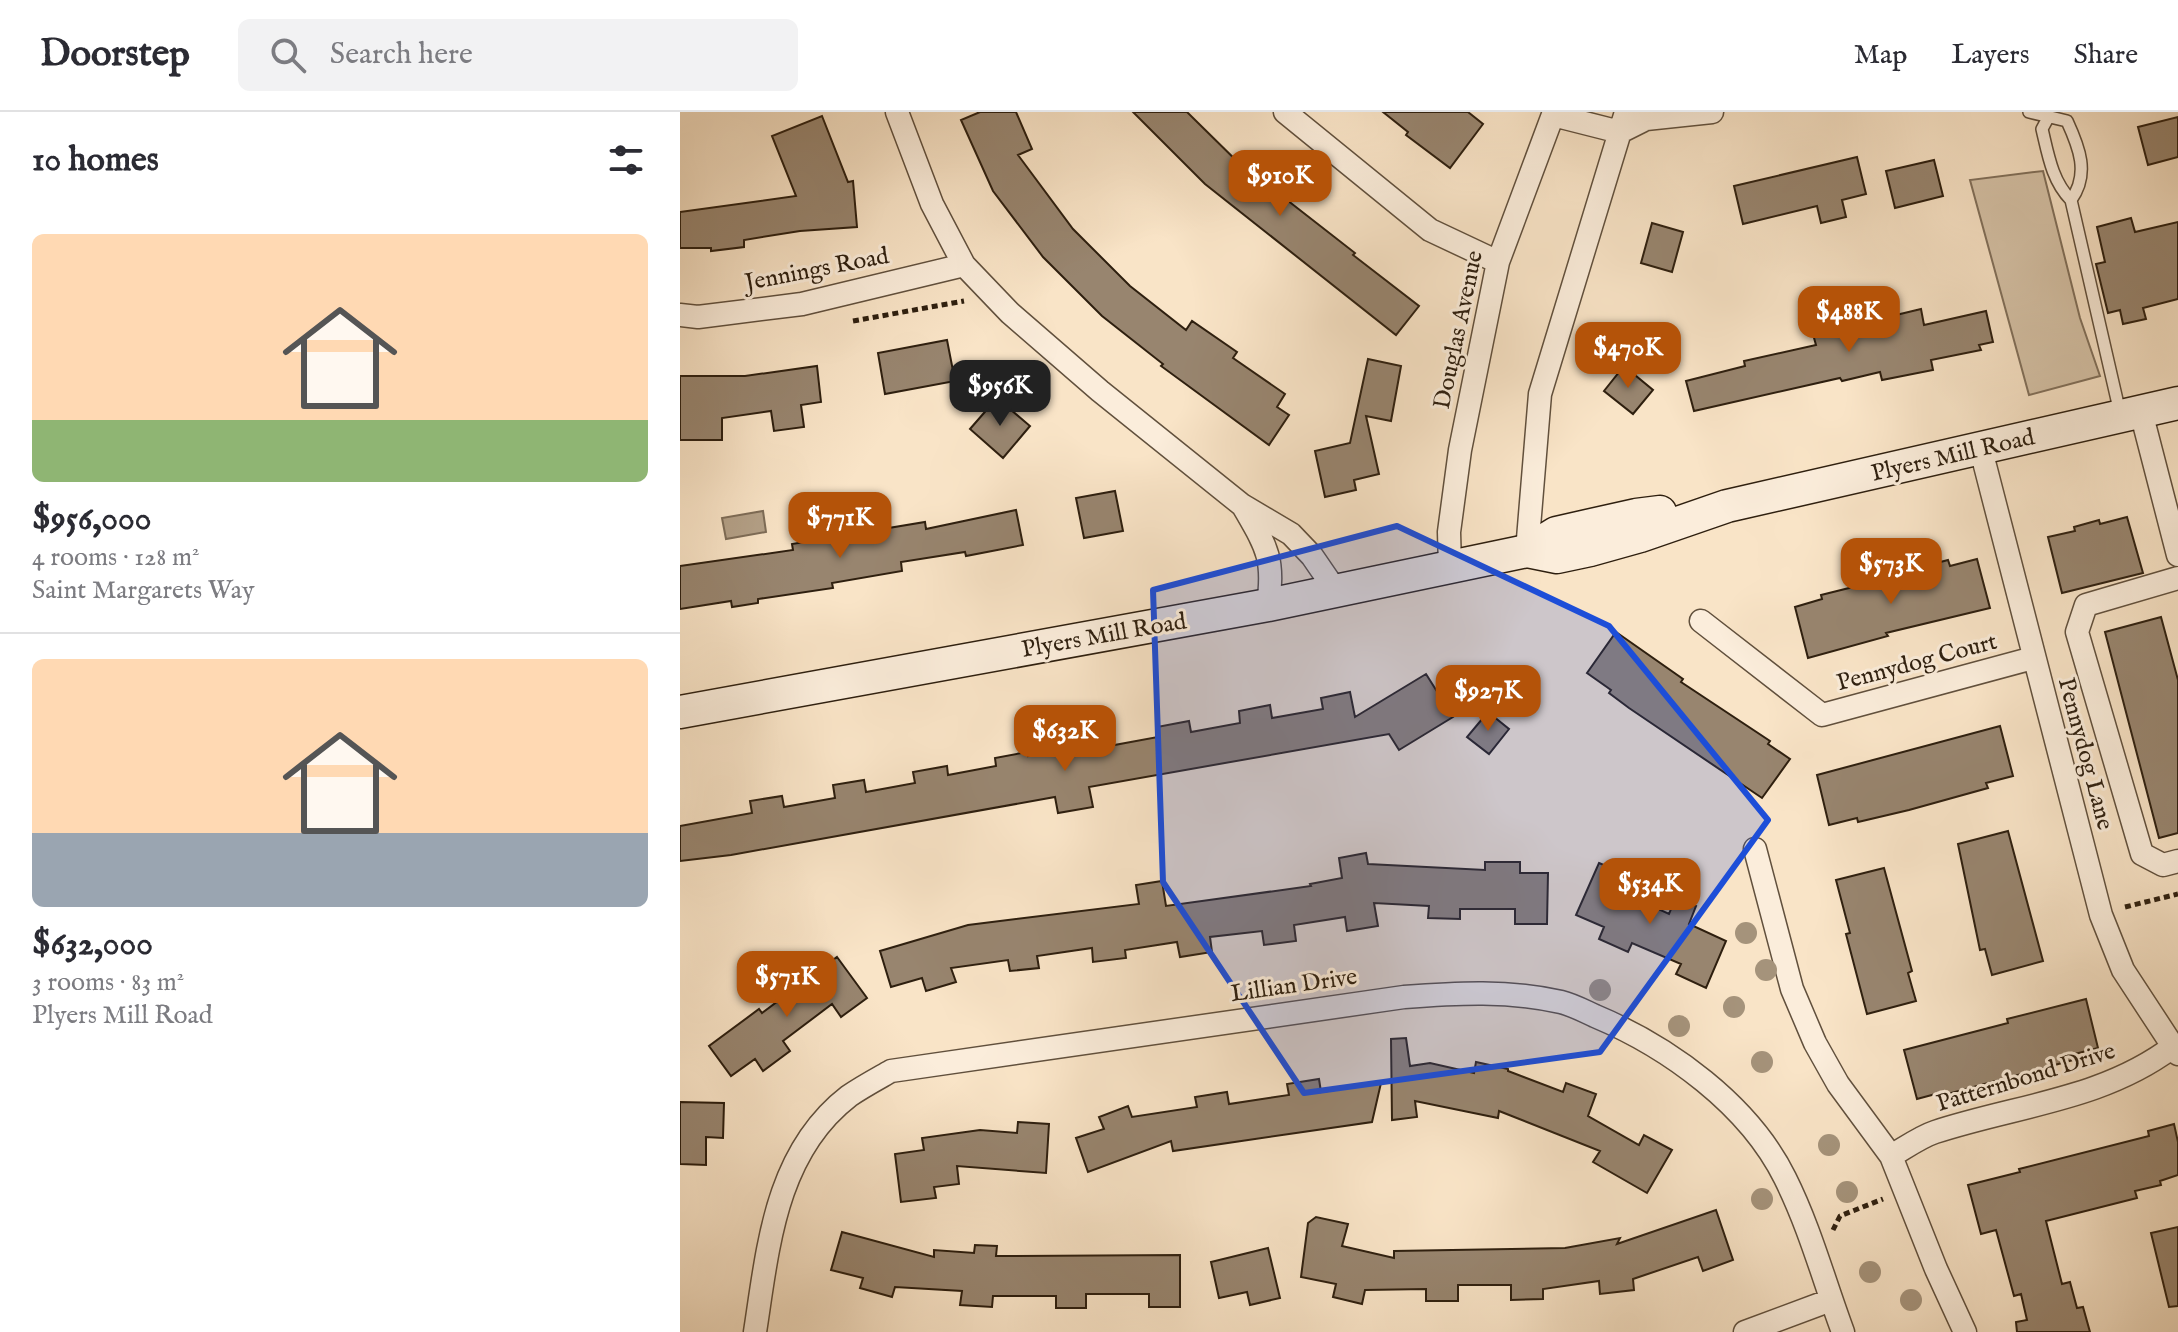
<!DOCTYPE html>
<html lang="en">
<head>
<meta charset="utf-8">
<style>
  :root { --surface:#fff; --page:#f2f2f3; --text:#2b2b33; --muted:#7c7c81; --line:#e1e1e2; --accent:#b45309 }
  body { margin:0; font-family:"IM FELL English",serif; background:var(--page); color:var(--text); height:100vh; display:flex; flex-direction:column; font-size:30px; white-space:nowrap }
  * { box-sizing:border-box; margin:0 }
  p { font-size:26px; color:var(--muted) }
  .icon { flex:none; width:44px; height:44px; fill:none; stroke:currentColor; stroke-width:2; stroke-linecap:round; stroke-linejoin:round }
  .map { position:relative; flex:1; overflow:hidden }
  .drawer { display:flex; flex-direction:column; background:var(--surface); width:680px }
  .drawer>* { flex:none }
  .price { position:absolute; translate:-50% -68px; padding:0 18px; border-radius:16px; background:var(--accent); color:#fff; font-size:26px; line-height:52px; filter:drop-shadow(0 2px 4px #0008) }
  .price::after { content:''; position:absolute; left:50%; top:48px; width:24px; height:18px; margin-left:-12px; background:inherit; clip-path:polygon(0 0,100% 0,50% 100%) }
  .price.selected { background:#222; color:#fff }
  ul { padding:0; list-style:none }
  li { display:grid; align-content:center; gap:16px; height:424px; padding:0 32px }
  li+li { border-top:2px solid var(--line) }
  li span { display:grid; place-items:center; height:248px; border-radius:12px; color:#555 }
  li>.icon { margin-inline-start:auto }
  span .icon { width:144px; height:144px; fill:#fffc; stroke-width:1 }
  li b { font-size:34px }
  h2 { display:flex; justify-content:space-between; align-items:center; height:96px; padding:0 32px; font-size:34px }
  header { display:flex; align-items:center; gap:48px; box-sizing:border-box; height:112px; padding:0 40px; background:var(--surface); border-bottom:2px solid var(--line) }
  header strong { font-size:38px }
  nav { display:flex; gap:44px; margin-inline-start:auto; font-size:28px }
  .search { width:560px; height:72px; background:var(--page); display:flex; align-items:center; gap:20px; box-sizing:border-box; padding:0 28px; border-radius:12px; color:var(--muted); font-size:30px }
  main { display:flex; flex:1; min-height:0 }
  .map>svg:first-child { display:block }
</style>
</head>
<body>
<header>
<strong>Doorstep</strong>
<div class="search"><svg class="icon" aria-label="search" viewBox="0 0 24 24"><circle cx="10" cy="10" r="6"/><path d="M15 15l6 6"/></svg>Search here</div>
<nav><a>Map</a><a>Layers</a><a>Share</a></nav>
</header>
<main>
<section class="drawer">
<h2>10 homes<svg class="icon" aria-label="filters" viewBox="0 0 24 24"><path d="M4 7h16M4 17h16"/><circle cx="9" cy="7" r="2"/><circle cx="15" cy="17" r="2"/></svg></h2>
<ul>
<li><span style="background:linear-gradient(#ffd9b3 75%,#8fb573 0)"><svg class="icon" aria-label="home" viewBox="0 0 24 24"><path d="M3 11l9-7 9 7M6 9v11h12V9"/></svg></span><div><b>$956,000</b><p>4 rooms · 128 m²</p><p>Saint Margarets Way</p></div></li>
<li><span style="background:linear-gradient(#ffd9b3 70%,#9aa5b1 0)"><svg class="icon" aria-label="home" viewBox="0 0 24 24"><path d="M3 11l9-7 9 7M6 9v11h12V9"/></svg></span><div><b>$632,000</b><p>3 rooms · 83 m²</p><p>Plyers Mill Road</p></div></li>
</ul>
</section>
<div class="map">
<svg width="1498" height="1220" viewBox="0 0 1498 1220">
  <rect width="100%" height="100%" fill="#f9e4c7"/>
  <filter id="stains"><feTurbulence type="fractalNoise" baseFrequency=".0025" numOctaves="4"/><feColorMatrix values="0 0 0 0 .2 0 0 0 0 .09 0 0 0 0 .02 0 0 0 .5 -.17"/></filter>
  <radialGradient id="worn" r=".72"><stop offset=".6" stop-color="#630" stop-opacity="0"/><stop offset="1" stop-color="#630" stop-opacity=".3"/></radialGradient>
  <path fill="#d6c3a8" stroke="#82715c" stroke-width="2" d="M1363,59L1400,206L1420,264L1349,283L1290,68Z"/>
  <path fill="#b4a188" stroke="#7e6d58" stroke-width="2" d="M83,399L86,420L46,427L42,406Z"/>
  <path fill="#98856f" stroke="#2e1f0f" stroke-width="2" d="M300,0H336L352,37L338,43L393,117L450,174L506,218L512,209L557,240L553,246L605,282L597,295L609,303L589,333L481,254L483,252L422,204L363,145L313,79L281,8Z
    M453,0H507L570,62L571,60L675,141L673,143L739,194L716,223L525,72Z
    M703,0H788L803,12L770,56L726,23L728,20Z
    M142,4L168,70L173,69L177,115L120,119L64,128V135L31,139V136H0V100L116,84L92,24Z
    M1498,5V45L1468,53L1458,15Z
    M1177,45L1186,82L1162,88L1166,105L1141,111L1137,94L1063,112L1054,74Z
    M1254,48L1263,84L1215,96L1206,59Z
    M1451,106L1455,120L1498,110V187L1463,196L1466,207L1443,212L1440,198L1428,201L1416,152L1425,150L1417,115Z
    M972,111L1003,120L992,160L961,151Z
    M1211,181L1216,203L1241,197L1244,213L1306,199L1313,230L1299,233L1301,238L1251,248L1253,258L1202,268L1200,260L1162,269L1160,266L1014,299L1006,269L1065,254L1064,249L1136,233L1131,215L1189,201L1186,186Z
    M267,228L275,269L205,282L198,241Z
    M688,247L721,254L711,309L686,304L699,362L674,368L676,378L645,385L635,339L670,331Z
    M137,254L141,290L121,293L124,315L94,319L91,299L42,306V328H0V264H65Z
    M944,254L973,278L953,302L924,279Z
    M317,286L350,314L323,346L290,317Z
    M435,379L443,419L404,426L396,386Z
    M336,398L343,433L286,444L285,440L221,450L222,459L152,471L153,476L78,487V491L52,495L51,489L0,497V454L113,438L112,432L245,410L246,417Z
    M1447,405L1463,461L1382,481L1368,425L1395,419L1394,415L1419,408L1420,412Z
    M1297,447L1310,496L1206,521L1208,524L1128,546L1115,495L1142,487L1141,483L1193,470L1192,468L1268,448L1270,454Z
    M1481,505L1498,568V721L1479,726L1425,520Z
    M936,520L1003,567L1001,570L1090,629L1088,632L1110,647L1082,686L949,596L929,581L931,578L907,561Z
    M746,562L773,605L719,638L709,622L409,675L413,695L378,701L375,685L51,743L0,749V714L72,701L70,689L102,684L104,695L155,686L153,673L184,668L186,680L235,671L233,660L267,654L268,663L316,654L315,646L347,640L348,644L400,635L399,629L428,624L429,634L478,625L477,615L509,609L511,620L560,611L559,599L590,593L592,606L643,597L641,586L670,580L675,605Z
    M808,600L829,617L809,642L787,625Z
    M1320,614L1333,664L1306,671L1308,676L1229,698L1178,710L1177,706L1149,713L1137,663Z
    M1328,719L1363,849L1312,863L1305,837L1300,838L1278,732Z
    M686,741L688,752L805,758V750H840V761H868L867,812H835V797H780V807L748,806L749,794L694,791L698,814L667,819L665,805L614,813L616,829L584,833L582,819L530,825L532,840L500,845L497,830L445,838L446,846L413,850L412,836L357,844L359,856L330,859L328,848L271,856L276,870L246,879L242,866L211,875L200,839L288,813L459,792L456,773L482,769L486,794L631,774L630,772L662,766L659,746Z
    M919,751L950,764L943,781L989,802L996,785L1016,794L1009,812L1046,829L1026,876L996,862L1001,852L952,831L948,840L919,827L924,815L896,803Z
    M1204,756L1232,859L1228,861L1236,889L1187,902L1166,822L1170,821L1156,768Z
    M157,845L187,886L161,905L152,892L103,929L110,939L83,959L75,947L51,964L29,934L79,897L82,901Z
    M1406,887L1418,936L1391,943L1393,948L1264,983L1263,980L1237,987L1224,938L1328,911L1327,907Z
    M726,926L730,954L750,951L794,961L796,950L828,957V959L883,980L886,971L916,982L908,1004L959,1033L964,1023L992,1038L967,1081L913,1050L920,1039L819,999L818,1006L735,989L737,1005L712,1008L711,927Z
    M639,967L641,980L701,971L692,1010L493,1039L491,1029L408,1060L396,1026L424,1017L419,1005L448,994L452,1005L517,995L515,985L547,980L549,992L609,983L607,972Z
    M0,990L44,991L43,1026L26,1025V1053L0,1052Z
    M338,1010L369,1012L366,1061L277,1054L279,1072L254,1075L256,1086L221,1090L215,1042L244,1038L242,1026L300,1018L337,1021Z
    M1494,1012L1498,1030V1063L1480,1069L1481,1073L1455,1079L1457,1086L1366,1109L1382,1172L1390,1170L1397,1196L1403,1195L1410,1220H1337L1336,1210L1347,1208L1341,1182L1334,1184L1316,1118L1301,1122L1288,1073L1340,1060L1339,1057L1469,1024L1468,1019Z
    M1036,1098L1053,1148L1023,1159L1018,1145L953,1167L954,1178L920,1182L919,1169L863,1177V1187L831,1188V1173H778V1189H746V1177L685,1178L682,1192L653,1185L656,1172L621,1165L628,1111L636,1105L668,1112L662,1134L714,1146V1139L885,1136L940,1126L937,1132Z
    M1498,1115V1194L1489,1195L1471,1121Z
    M162,1120L254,1145V1138L294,1141L295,1133L317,1134L316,1144L500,1143V1195H469V1182H406V1196H376V1184H313L312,1195L280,1193L282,1179L215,1175L212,1185L180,1176L183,1166L151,1158Z
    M588,1136L600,1186L570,1193L567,1180L539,1186L531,1150Z"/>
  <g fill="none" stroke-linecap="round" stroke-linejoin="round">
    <g stroke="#61503d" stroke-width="14">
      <path id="lane" d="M1349,0L1387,9C1399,35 1410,62 1391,88
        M1369,4L1362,17C1368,42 1372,69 1391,88L1440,301"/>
    </g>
    <g stroke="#61503d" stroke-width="25">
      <path id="street" d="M217,0L252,92L284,153L330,201L420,279L562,393L611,422L632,444L656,479
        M605,0L750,118L818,150
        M873,3L940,20L966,7L1032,0
        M0,203L18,205L122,192L284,153
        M1461,300L1498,443
        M1301,338L1421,803L1443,858L1498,942
        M563,394C586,434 595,446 588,493
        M847,439L860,282L946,0
        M770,455L769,420L780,338L818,150L874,0
        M1498,466L1406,493L1397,520L1462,742L1483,753L1498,749
        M1021,509L1142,603L1353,546
        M1075,737L1112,877L1135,931L1158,972L1211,1044L1256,1157L1285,1220
        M1211,1044C1225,1036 1240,1025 1255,1020C1337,993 1423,988 1494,934
        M75,1220C88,1136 95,1041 169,984C182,975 197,967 211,959L724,885C777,881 829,878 881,890C893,893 904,899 915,904C989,935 1069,993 1105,1066C1130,1116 1144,1169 1163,1220
        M1065,1220L1151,1188"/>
    </g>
    <g stroke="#2e1f0f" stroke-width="35">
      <path id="secondary" d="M847,439L876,421L956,403L980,400
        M0,600L588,493L847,439L877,445L910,438L960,424L1047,394L1498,291"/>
    </g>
    <path stroke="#2e1f0f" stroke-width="5" stroke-dasharray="6 4" stroke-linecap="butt" d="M173,209L284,189
      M1445,795L1498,782
      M1153,1118L1160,1104L1203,1087"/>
    <use href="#lane" stroke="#fbeddb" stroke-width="11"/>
    <use href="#street" stroke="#fbeddb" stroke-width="22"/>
    <use href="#secondary" stroke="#fbeddb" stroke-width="32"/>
  </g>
  <g fill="#a5937b">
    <circle cx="1066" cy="821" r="11"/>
    <circle cx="1086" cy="858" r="11"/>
    <circle cx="920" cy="878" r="11"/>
    <circle cx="1054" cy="895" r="11"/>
    <circle cx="999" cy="914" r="11"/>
    <circle cx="1082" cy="950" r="11"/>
    <circle cx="1149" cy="1033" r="11"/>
    <circle cx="1167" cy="1080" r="11"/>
    <circle cx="1082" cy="1087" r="11"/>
    <circle cx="1190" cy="1160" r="11"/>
    <circle cx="1231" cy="1188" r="11"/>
  </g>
  <path fill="#1d4ed8" fill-opacity="0.2" stroke="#1d4ed8" stroke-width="6" stroke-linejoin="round" d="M717,414L929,514L1088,708L920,940L624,981L483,770L473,478Z"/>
  <g text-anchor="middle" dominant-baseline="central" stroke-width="6" stroke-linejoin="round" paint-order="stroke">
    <g font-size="24" fill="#2e1f0f" stroke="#fbeddb">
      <text transform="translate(137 158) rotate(-11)">Jennings Road</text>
      <text transform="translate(779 218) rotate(-78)">Douglas Avenue</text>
      <text transform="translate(1273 344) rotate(-13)">Plyers Mill Road</text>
      <text transform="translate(424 524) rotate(-10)">Plyers Mill Road</text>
      <text transform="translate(1237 551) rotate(-15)">Pennydog Court</text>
      <text transform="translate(1405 642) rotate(75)">Pennydog Lane</text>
      <text transform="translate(614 874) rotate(-8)">Lillian Drive</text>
      <text transform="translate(1346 966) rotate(-17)">Patternbond Drive</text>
    </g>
  </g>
  <rect width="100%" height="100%" filter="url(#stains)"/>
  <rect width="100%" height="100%" fill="url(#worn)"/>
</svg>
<b class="price" style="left:600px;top:106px">$910K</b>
<b class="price" style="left:1169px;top:242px">$488K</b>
<b class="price" style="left:948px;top:278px">$470K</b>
<b class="price selected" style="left:320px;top:316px">$956K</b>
<b class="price" style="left:160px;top:448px">$771K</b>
<b class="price" style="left:1211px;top:494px">$573K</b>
<b class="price" style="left:808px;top:621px">$927K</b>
<b class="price" style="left:385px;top:661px">$632K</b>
<b class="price" style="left:970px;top:814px">$534K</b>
<b class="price" style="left:107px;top:907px">$571K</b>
</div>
</main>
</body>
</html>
